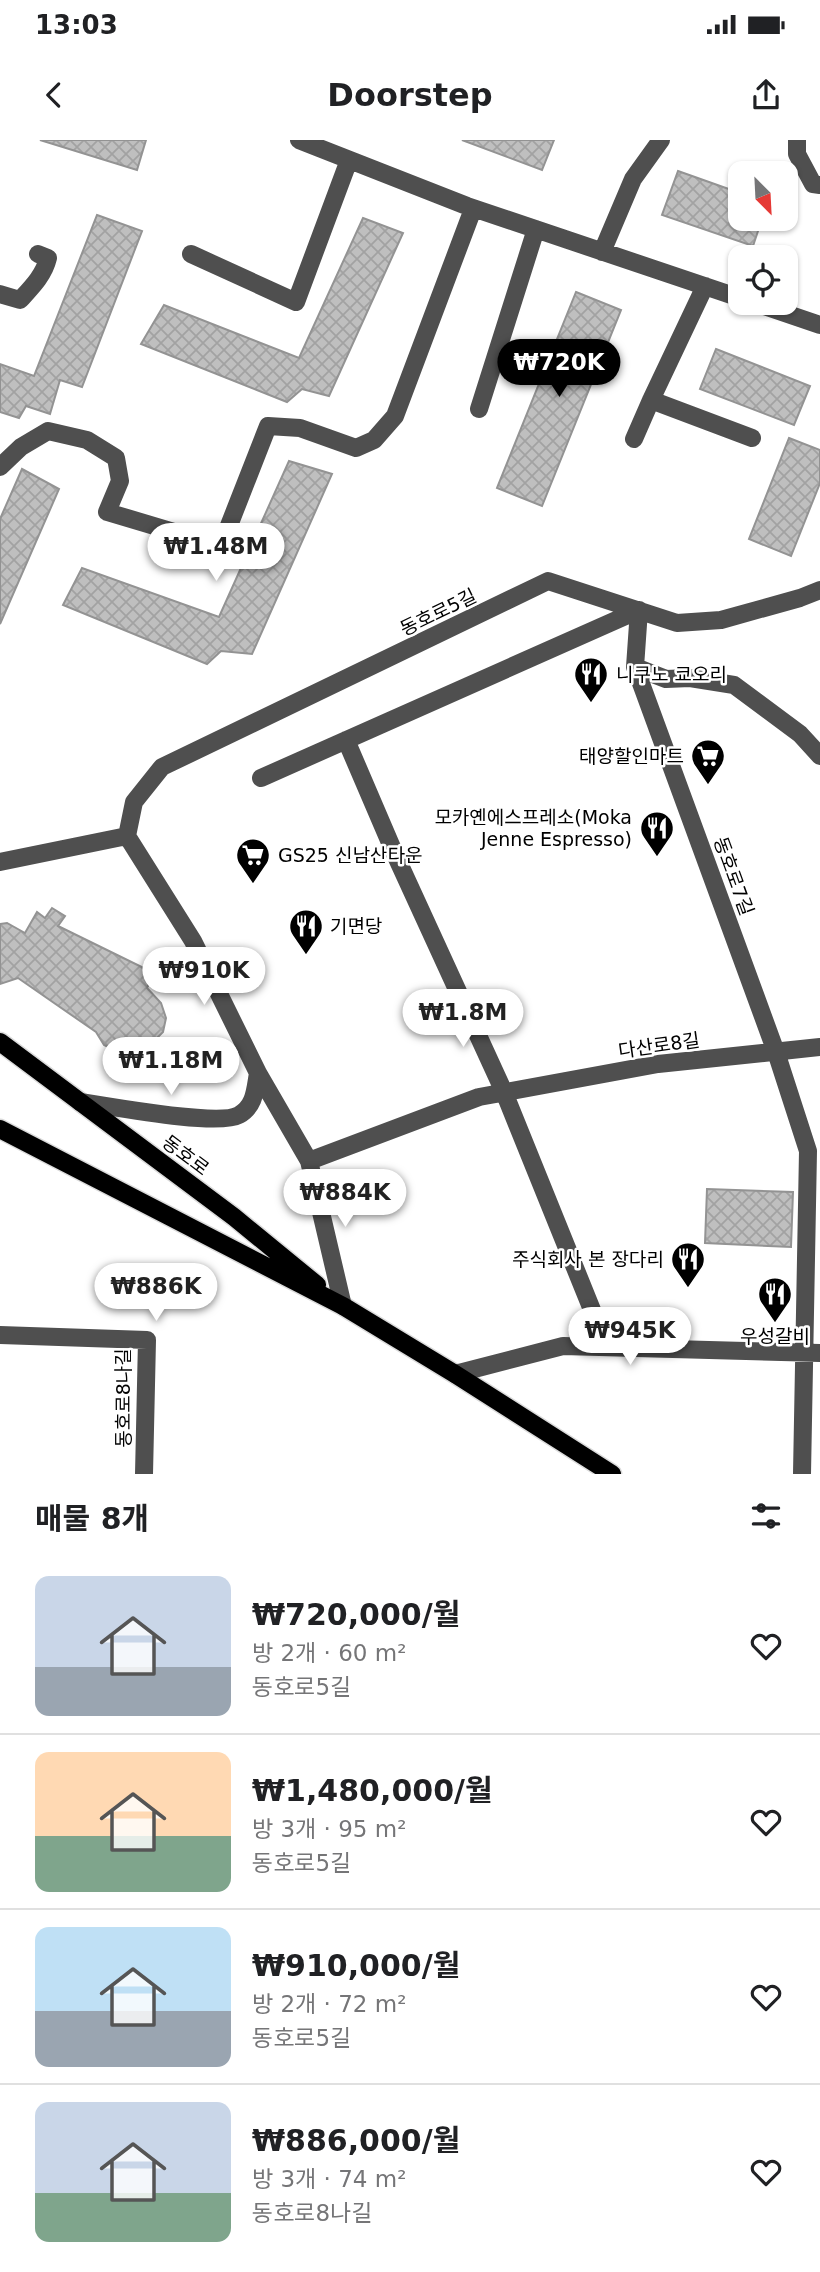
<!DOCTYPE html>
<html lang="ko">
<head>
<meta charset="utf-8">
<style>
  :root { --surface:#fff; --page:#f6f6f6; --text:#202124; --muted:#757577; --line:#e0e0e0; --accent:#000 }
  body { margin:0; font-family:"DejaVu Sans","Noto Sans KR",sans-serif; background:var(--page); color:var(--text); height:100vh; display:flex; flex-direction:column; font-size:26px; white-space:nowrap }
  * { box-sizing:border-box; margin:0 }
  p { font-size:23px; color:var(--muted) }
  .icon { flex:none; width:38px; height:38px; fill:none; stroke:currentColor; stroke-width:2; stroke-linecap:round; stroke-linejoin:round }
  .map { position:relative; height:1334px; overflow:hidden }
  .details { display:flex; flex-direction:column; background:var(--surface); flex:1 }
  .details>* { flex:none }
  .needle { width:46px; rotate:156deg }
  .fabs { position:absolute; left:728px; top:21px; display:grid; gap:14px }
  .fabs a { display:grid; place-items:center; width:70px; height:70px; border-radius:14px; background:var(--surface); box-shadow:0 2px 5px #0004; font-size:35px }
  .price { position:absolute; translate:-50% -60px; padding:0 16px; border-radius:24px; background:#fff; color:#222; font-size:23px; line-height:46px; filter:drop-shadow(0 2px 4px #0008) }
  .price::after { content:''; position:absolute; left:50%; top:42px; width:21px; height:16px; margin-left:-10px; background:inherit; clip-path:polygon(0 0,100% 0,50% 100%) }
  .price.on { background:var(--accent); color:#fff }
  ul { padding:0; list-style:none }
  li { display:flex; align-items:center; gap:21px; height:175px; padding:0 35px }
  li+li { border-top:2px solid var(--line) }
  li span { display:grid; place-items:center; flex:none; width:196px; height:140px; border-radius:14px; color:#555 }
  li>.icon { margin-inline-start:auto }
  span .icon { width:84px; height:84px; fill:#fffc; stroke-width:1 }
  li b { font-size:30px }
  h2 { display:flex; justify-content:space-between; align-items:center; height:84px; padding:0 35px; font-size:30px }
  .status { display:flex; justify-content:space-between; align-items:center; height:49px; padding:0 35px; background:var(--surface); direction:ltr }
  .status svg { height:19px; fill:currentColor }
  header { display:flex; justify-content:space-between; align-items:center; height:91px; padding:0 35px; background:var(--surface); font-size:32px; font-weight:700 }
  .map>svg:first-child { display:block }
</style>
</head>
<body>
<div class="status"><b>13:03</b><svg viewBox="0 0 49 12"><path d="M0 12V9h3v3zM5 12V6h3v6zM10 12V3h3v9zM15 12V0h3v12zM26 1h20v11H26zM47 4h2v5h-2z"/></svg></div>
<header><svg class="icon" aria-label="back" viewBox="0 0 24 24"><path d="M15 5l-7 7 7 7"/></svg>Doorstep<svg class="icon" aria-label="share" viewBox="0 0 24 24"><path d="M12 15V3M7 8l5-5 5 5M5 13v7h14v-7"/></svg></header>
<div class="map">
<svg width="820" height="1334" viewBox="0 0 820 1334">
  <defs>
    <pattern id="building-cross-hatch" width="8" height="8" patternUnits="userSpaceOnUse" patternTransform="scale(1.75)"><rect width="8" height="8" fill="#bfbfbf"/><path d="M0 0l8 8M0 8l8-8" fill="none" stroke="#a2a2a2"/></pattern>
  </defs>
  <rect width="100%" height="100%" fill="#fff"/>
  <path fill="url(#building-cross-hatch)" stroke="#939393" stroke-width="2" d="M40,0H146L137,30Z
    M462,0H554L542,30Z
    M678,31L740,53V79H762L753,106L662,75Z
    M97,75L142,91L82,247L60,240L50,274L26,266L19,278L0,272V224L34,236Z
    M363,78L403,93L329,256L302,249L287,262L141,204L164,165L299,218Z
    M576,152L621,170L542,366L497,348Z
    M716,209L810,246L794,285L700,249Z
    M789,298L820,310V343L791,416L749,399Z
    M289,321L332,334L252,514L221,511L207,524L63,465L82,428L219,477Z
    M22,329L59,349L0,484V379Z
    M52,768L65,776L58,786L154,833L147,848L161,863L166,878L163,892L147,908L136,913L122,914L104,905L96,892L18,838L0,844V784L7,783L25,793L37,772L45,778Z
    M707,1049L793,1052L791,1107L705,1103Z"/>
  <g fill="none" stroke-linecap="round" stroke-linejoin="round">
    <g stroke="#dbdbdb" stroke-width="21">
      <path id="major" d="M0,902L234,1077L317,1145
        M0,989L343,1166L455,1234L612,1334"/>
    </g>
    <path stroke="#4f4f4f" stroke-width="18" d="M299,0L467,66L740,158
      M797,0V14L813,44L820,45
      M602,112L633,39L661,0
      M191,114L296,162L349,20
      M0,154L20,160C32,147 44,135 48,118L38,114
      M755,163L820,185
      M651,260L752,298
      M479,269L536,89
      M634,299L651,260L705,146
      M0,327L21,307L48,291L87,300L116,318L120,341L107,372L221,406L268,286L300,288L356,308L374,300L395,276L473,69
      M639,470L635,527L776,912L808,1011L802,1334
      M635,527L666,539L690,538L734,545L800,594L820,616
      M346,600L394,712L504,952L607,1207
      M261,638L639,470
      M0,722L127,696
      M80,962C109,966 218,987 239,975C255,966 255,950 258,933
      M309,1021L479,957L658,924L820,907
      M343,1166L309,1021L258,933L193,801L127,696L134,662L162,627L548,441L677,483L721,480L800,458L820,450
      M0,1195L147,1200L144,1334
      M455,1234L563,1206L820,1213"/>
    <use href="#major" stroke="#000" stroke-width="18"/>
  </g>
  <defs>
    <g id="restaurant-pin" transform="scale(1.75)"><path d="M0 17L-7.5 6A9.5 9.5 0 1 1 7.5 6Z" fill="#000" stroke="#fff"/><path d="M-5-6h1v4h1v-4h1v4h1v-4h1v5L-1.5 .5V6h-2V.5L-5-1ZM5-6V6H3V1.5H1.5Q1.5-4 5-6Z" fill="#fff"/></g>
    <g id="supermarket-pin" transform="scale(1.75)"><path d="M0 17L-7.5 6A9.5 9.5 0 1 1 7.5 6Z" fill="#000" stroke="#fff"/><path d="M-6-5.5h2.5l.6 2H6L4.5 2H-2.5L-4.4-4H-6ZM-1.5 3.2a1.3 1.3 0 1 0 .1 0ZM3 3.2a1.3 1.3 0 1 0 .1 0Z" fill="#fff"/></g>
  </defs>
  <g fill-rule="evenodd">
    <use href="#restaurant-pin" x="591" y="534"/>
    <use href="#supermarket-pin" x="708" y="616"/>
    <use href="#restaurant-pin" x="657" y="688"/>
    <use href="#supermarket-pin" x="253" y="715"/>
    <use href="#restaurant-pin" x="306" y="786"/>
    <use href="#restaurant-pin" x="688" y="1119"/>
    <use href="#restaurant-pin" x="775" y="1154"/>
  </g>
  <g text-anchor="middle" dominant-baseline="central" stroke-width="5" stroke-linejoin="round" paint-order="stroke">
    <g font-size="19" fill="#000" stroke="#fff">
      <text transform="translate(438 472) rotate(-26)">동호로5길</text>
      <text transform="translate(734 736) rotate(70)">동호로7길</text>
      <text transform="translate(659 905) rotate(-8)">다산로8길</text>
      <text transform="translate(186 1015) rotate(37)">동호로</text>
      <text transform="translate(123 1258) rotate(-90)">동호로8나길</text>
    </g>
    <g font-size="19" fill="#000" stroke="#fff" text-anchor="start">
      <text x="616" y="534">니쿠노 쿄오리</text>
      <text x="684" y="616" text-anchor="end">태양할인마트</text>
      <text x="632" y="677" text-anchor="end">모카옌에스프레소(Moka<tspan x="632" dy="22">Jenne Espresso)</tspan></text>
      <text x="278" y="715">GS25 신남산타운</text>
      <text x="330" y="786">기면당</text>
      <text x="664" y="1119" text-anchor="end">주식회사 본 장다리</text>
      <text x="775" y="1196" text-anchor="middle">우성갈비</text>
    </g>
  </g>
</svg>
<div class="fabs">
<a><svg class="needle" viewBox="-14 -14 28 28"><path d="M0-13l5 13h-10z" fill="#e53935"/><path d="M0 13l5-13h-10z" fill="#757577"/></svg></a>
<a><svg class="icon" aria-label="locate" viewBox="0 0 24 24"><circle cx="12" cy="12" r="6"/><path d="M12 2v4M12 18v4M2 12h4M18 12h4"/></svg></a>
</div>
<b class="price on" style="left:559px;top:259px">₩720K</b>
<b class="price" style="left:216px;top:443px">₩1.48M</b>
<b class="price" style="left:204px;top:867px">₩910K</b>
<b class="price" style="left:463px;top:909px">₩1.8M</b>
<b class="price" style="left:171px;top:957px">₩1.18M</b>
<b class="price" style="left:345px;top:1089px">₩884K</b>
<b class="price" style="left:156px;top:1183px">₩886K</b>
<b class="price" style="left:630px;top:1227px">₩945K</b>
</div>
<section class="details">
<h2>매물 8개<svg class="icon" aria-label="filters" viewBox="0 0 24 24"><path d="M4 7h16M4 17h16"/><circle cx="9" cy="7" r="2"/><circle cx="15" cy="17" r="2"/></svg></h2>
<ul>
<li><span style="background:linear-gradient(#c9d6e8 65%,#9aa5b1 0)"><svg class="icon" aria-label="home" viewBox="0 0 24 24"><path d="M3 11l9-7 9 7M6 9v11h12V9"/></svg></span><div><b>₩720,000/월</b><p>방 2개 · 60 m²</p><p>동호로5길</p></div><svg class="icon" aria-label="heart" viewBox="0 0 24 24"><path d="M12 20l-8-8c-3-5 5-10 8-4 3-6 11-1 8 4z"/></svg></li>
<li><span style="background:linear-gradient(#ffd9b3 60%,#7fa58c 0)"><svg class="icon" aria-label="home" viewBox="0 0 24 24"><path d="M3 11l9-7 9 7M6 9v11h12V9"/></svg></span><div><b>₩1,480,000/월</b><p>방 3개 · 95 m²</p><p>동호로5길</p></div><svg class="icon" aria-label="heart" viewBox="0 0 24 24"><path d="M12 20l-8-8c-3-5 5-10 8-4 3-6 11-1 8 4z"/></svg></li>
<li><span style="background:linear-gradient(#bfe0f5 60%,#9aa5b1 0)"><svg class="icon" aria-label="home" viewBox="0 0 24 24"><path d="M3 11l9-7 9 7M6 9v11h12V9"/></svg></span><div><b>₩910,000/월</b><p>방 2개 · 72 m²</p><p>동호로5길</p></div><svg class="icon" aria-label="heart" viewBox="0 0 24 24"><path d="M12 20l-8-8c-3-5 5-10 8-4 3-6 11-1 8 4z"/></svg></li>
<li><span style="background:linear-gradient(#c9d6e8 65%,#7fa58c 0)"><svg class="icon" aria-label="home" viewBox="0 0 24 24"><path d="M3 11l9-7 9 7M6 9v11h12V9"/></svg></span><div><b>₩886,000/월</b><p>방 3개 · 74 m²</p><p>동호로8나길</p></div><svg class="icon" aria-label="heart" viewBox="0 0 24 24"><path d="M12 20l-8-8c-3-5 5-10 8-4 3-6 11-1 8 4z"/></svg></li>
</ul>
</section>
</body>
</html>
